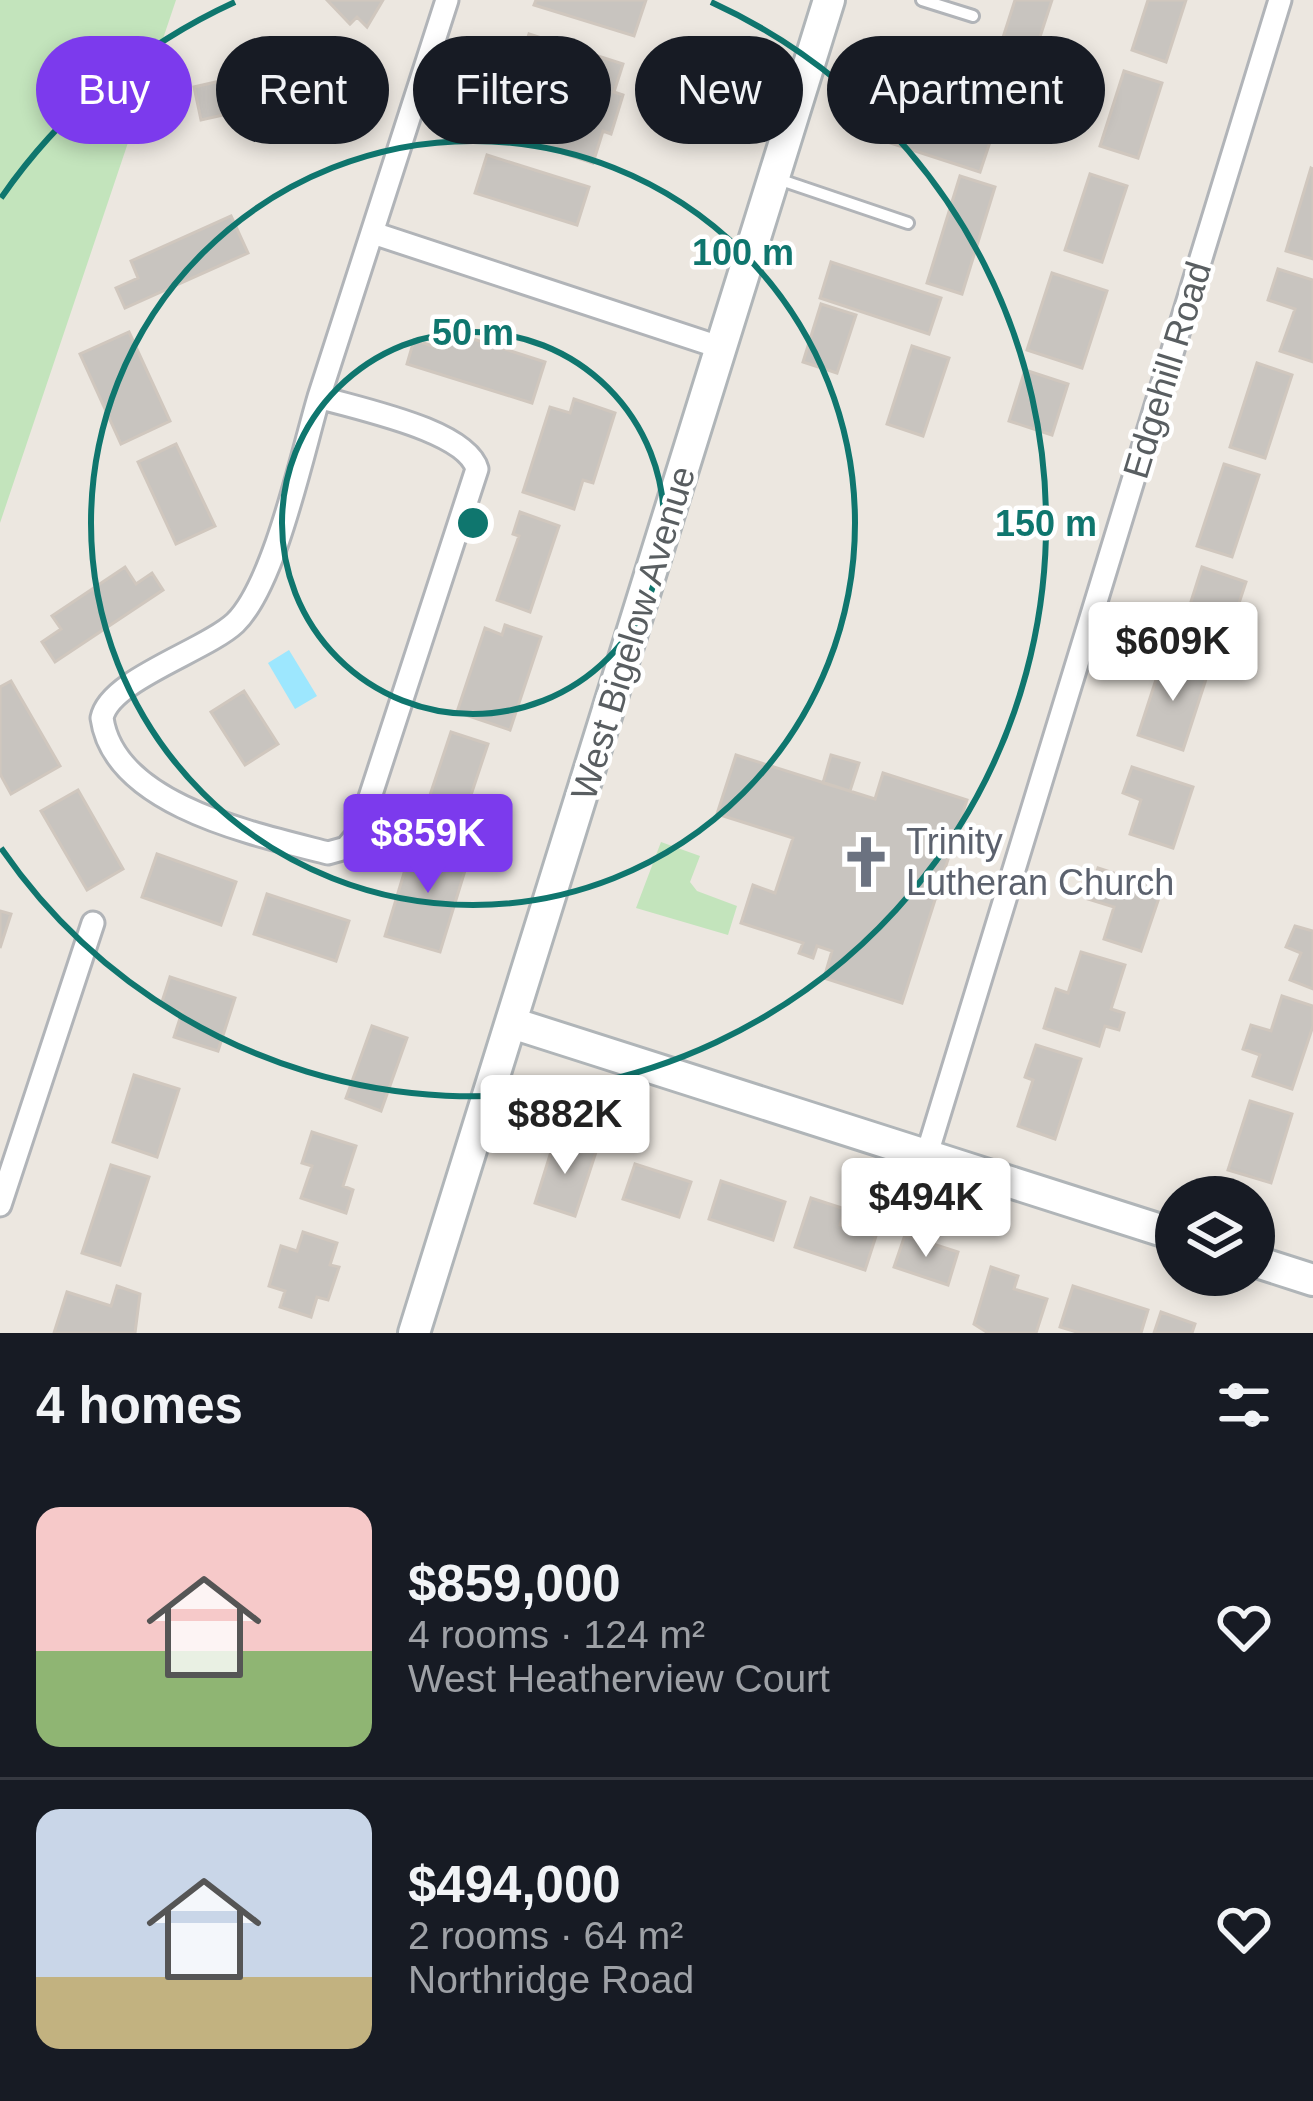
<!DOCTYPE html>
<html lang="en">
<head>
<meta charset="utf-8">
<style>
  :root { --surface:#171b24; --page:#20242c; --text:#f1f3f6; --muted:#9ea1a6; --line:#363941; --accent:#7c3aed }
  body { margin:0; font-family:Arial,sans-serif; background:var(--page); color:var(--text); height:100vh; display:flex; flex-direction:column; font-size:45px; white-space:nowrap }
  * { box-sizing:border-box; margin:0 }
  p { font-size:39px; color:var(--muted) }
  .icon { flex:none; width:66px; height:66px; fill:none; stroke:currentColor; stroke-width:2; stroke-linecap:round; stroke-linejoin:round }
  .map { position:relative; height:1333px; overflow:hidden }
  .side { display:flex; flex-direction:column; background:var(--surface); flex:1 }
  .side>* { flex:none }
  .top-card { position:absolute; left:36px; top:36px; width:1242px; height:108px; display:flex; gap:24px }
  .buttons { position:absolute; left:1155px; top:1176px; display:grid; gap:24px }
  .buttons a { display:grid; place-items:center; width:120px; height:120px; border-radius:50%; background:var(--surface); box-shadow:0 6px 18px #0003; font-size:60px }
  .price { position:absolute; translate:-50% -102px; padding:0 27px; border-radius:12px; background:#fff; color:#222; font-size:39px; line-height:78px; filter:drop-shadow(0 3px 6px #0008) }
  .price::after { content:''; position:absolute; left:50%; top:72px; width:36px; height:27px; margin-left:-18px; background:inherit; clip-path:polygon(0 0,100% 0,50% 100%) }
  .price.on { background:var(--accent); color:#fff }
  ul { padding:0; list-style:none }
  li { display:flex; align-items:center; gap:36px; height:300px; padding:0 36px }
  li+li { border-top:3px solid var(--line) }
  li span { display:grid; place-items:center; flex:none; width:336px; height:240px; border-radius:24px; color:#555 }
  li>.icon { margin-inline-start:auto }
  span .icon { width:144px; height:144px; fill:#fffc; stroke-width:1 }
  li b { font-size:51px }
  h2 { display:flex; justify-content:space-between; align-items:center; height:144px; padding:0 36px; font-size:51px }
  .tag { padding:0 42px; border-radius:54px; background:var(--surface); box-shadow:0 6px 18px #0003; font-size:42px; line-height:108px }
  .tag.on { background:var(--accent); color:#fff }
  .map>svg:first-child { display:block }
</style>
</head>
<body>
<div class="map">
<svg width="1313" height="1333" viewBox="0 0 1313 1333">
  <rect width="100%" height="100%" fill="#ece7e0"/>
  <path fill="#c3e4bc" d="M0,0H176L0,523Z
    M661,842L700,856L690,882L697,891L737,906L728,935L636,908Z"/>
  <path fill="#9de7fe" d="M289,650L317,696L295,709L268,663Z"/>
  <path fill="#c8c4bf" stroke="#d0c7be" stroke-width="3" d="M327,0H383L367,27L357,17L350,24Z
    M536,0H646L634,36L534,5Z
    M1015,0H1052L1023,89L990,78Z
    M1148,0H1186L1166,62L1132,50Z
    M529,34L623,64L614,92L623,95L611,134L603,131L593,163L492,130L505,91L600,121L609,91L520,63Z
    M343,53L345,61L356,59L361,84L201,120L194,87Z
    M894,57L1002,89L992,124L884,92Z
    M1124,71L1162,83L1138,158L1100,146Z
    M883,104L991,139L980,172L872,137Z
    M487,155L589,187L577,225L475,193Z
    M1311,168L1313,169V259L1286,251Z
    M1090,174L1127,186L1102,262L1065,250Z
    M960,176L995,187L962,294L927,283Z
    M231,216L248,253L125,308L116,288L138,278L131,261Z
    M831,262L941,298L929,334L820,298Z
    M1278,269L1313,280V362L1280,351L1295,309L1268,300Z
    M1052,273L1107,291L1082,368L1027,350Z
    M821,304L856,315L837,373L803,362Z
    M442,329L545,362L532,403L407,364L414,340L436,347Z
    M129,332L170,421L121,444L80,354Z
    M912,346L949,358L923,436L887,424Z
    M1257,363L1292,375L1265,458L1230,447Z
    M1025,370L1068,384L1052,435L1009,421Z
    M574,399L615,413L593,483L583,480L574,509L523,492L550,407L570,413Z
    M176,444L215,526L176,544L138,462Z
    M1224,464L1259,475L1232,557L1197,546Z
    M520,512L559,526L530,612L497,600L519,536L513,534Z
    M125,567L136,584L152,573L163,590L55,662L42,642L61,629L52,616Z
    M1202,567L1246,582L1221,658L1166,641L1177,605L1189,608Z
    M505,625L541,637L510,730L457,712L485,628L502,635Z
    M1163,658L1208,673L1183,750L1138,735Z
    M11,681L60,766L11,794L0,774V687Z
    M244,691L278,744L245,765L211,712Z
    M451,732L488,744L459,831L422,819Z
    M736,755L875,799L883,773L967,800L902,1003L824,978L832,951L817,946L813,958L799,953L803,943L741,923L753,885L775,893L793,838L717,814Z
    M831,755L859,763L850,791L823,783Z
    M1132,767L1193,787L1173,848L1130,834L1141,800L1123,793Z
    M78,790L123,869L87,890L41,811Z
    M434,841L471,851L440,952L385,936L411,850L430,856Z
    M157,854L236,882L221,925L142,897Z
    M1098,868L1162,889L1141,951L1104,939L1114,907L1088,899Z
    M267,894L349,921L336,961L254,934Z
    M0,911L11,914L0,948Z
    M1295,926L1313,931V989L1290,980L1301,953L1286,947Z
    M1081,952L1125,965L1111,1009L1124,1013L1119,1030L1105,1026L1099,1046L1044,1028L1056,989L1068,993Z
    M170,977L235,998L218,1051L174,1037L182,1012L161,1005Z
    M1282,996L1313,1006V1026L1292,1089L1253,1076L1260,1055L1243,1049L1251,1025L1271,1031Z
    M372,1026L407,1038L381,1111L346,1098Z
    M1036,1045L1081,1059L1055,1139L1018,1126L1033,1080L1025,1077Z
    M134,1075L179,1089L157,1157L113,1142Z
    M1250,1101L1292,1114L1271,1183L1228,1170Z
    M312,1132L356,1146L343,1186L353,1190L346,1213L301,1198L312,1166L302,1163Z
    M555,1139L596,1152L575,1216L535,1203Z
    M635,1164L691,1182L679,1217L623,1199Z
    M111,1165L149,1177L120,1265L82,1253Z
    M721,1181L785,1202L773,1240L709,1219Z
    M811,1198L845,1209L840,1225L876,1236L865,1270L795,1247Z
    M303,1232L337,1243L330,1265L339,1267L328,1300L317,1297L311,1317L280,1307L285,1291L269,1286L281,1246L297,1251Z
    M905,1235L958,1252L948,1285L894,1267Z
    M991,1267L1018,1276L1014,1289L1047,1299L1036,1333H988L974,1324Z
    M117,1286L140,1294L135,1333H54L67,1292L111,1306Z
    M1073,1286L1148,1310L1141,1333H1080L1060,1327Z
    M1161,1312L1195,1324L1192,1333H1154Z"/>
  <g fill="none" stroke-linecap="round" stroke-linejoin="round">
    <g stroke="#b1b4b8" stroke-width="16">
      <path id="lane" d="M922,0L973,16
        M778,179L908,223"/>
    </g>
    <g stroke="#b1b4b8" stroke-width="27">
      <path id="street" d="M373,233L722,348
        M319,397C358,409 466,430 477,469L358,834L346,848L328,853C254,834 114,805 102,718C109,680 205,651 235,623C275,584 302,454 319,397Z
        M319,397L447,0
        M927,1154L1280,0
        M0,1205L93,923"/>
    </g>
    <g stroke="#b0b5b8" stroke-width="36">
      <path id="secondary" d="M512,1023L1176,1235
        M1254,1261L1313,1280
        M414,1333L829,0"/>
    </g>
    <use href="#lane" stroke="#fff" stroke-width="10"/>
    <use href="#street" stroke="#fff" stroke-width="21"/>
    <use href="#secondary" stroke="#fff" stroke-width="30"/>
  </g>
  <g fill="none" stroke="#0f766e" stroke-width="6">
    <circle cx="473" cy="523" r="191"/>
    <circle cx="473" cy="523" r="382"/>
    <path d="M1 198A573 573 0 0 1 235 2M711 2A573 573 0 1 1 1 848"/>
  </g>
  <defs>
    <g id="church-bare" transform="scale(4.14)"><path d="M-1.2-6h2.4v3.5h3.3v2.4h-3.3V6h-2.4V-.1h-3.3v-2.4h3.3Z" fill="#6b7280" stroke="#fff" stroke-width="2.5" paint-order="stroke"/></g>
  </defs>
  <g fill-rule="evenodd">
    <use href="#church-bare" x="866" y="862"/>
  </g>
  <g text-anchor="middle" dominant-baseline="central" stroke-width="9" stroke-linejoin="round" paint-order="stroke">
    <g font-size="36" fill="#595e61" stroke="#fff">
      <text transform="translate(1167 370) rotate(-73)">Edgehill Road</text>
      <text transform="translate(633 633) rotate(-73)">West Bigelow Avenue</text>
    </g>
    <g font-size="36" fill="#5b616d" stroke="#fff" text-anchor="start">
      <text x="906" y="841">Trinity<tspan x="906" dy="41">Lutheran Church</tspan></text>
    </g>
  </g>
  <circle cx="473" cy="523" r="18" fill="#0f766e" stroke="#fff" stroke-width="6"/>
  <g font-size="36" text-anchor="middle" font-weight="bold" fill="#0f766e" stroke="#fff" stroke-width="9" stroke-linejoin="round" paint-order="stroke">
    <text x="743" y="265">100 m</text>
    <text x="473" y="345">50 m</text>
    <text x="1046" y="536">150 m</text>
  </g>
</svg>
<div class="buttons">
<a><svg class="icon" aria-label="layers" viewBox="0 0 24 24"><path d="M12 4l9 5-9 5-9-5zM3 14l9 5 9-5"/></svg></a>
</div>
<b class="price" style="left:1173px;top:704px">$609K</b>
<b class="price on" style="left:428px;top:896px">$859K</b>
<b class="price" style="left:565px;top:1177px">$882K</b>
<b class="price" style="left:926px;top:1260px">$494K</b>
<div class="top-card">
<a class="tag on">Buy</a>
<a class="tag">Rent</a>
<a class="tag">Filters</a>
<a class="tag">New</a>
<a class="tag">Apartment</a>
</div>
</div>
<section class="side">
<h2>4 homes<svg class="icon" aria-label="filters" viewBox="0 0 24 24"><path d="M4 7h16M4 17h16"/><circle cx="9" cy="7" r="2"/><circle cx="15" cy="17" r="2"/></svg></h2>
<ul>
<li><span style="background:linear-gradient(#f6c9c9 60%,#8fb573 0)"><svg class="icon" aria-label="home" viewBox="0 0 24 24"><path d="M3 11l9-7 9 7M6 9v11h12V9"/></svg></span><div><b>$859,000</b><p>4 rooms · 124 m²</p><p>West Heatherview Court</p></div><svg class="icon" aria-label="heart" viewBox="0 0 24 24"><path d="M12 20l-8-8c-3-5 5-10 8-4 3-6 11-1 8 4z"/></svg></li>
<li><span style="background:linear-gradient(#c9d6e8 70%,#c2b280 0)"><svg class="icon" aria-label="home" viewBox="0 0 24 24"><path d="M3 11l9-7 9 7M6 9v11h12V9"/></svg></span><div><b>$494,000</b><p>2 rooms · 64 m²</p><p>Northridge Road</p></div><svg class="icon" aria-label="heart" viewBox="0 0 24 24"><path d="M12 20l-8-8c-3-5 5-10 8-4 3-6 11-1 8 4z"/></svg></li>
</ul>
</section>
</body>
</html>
